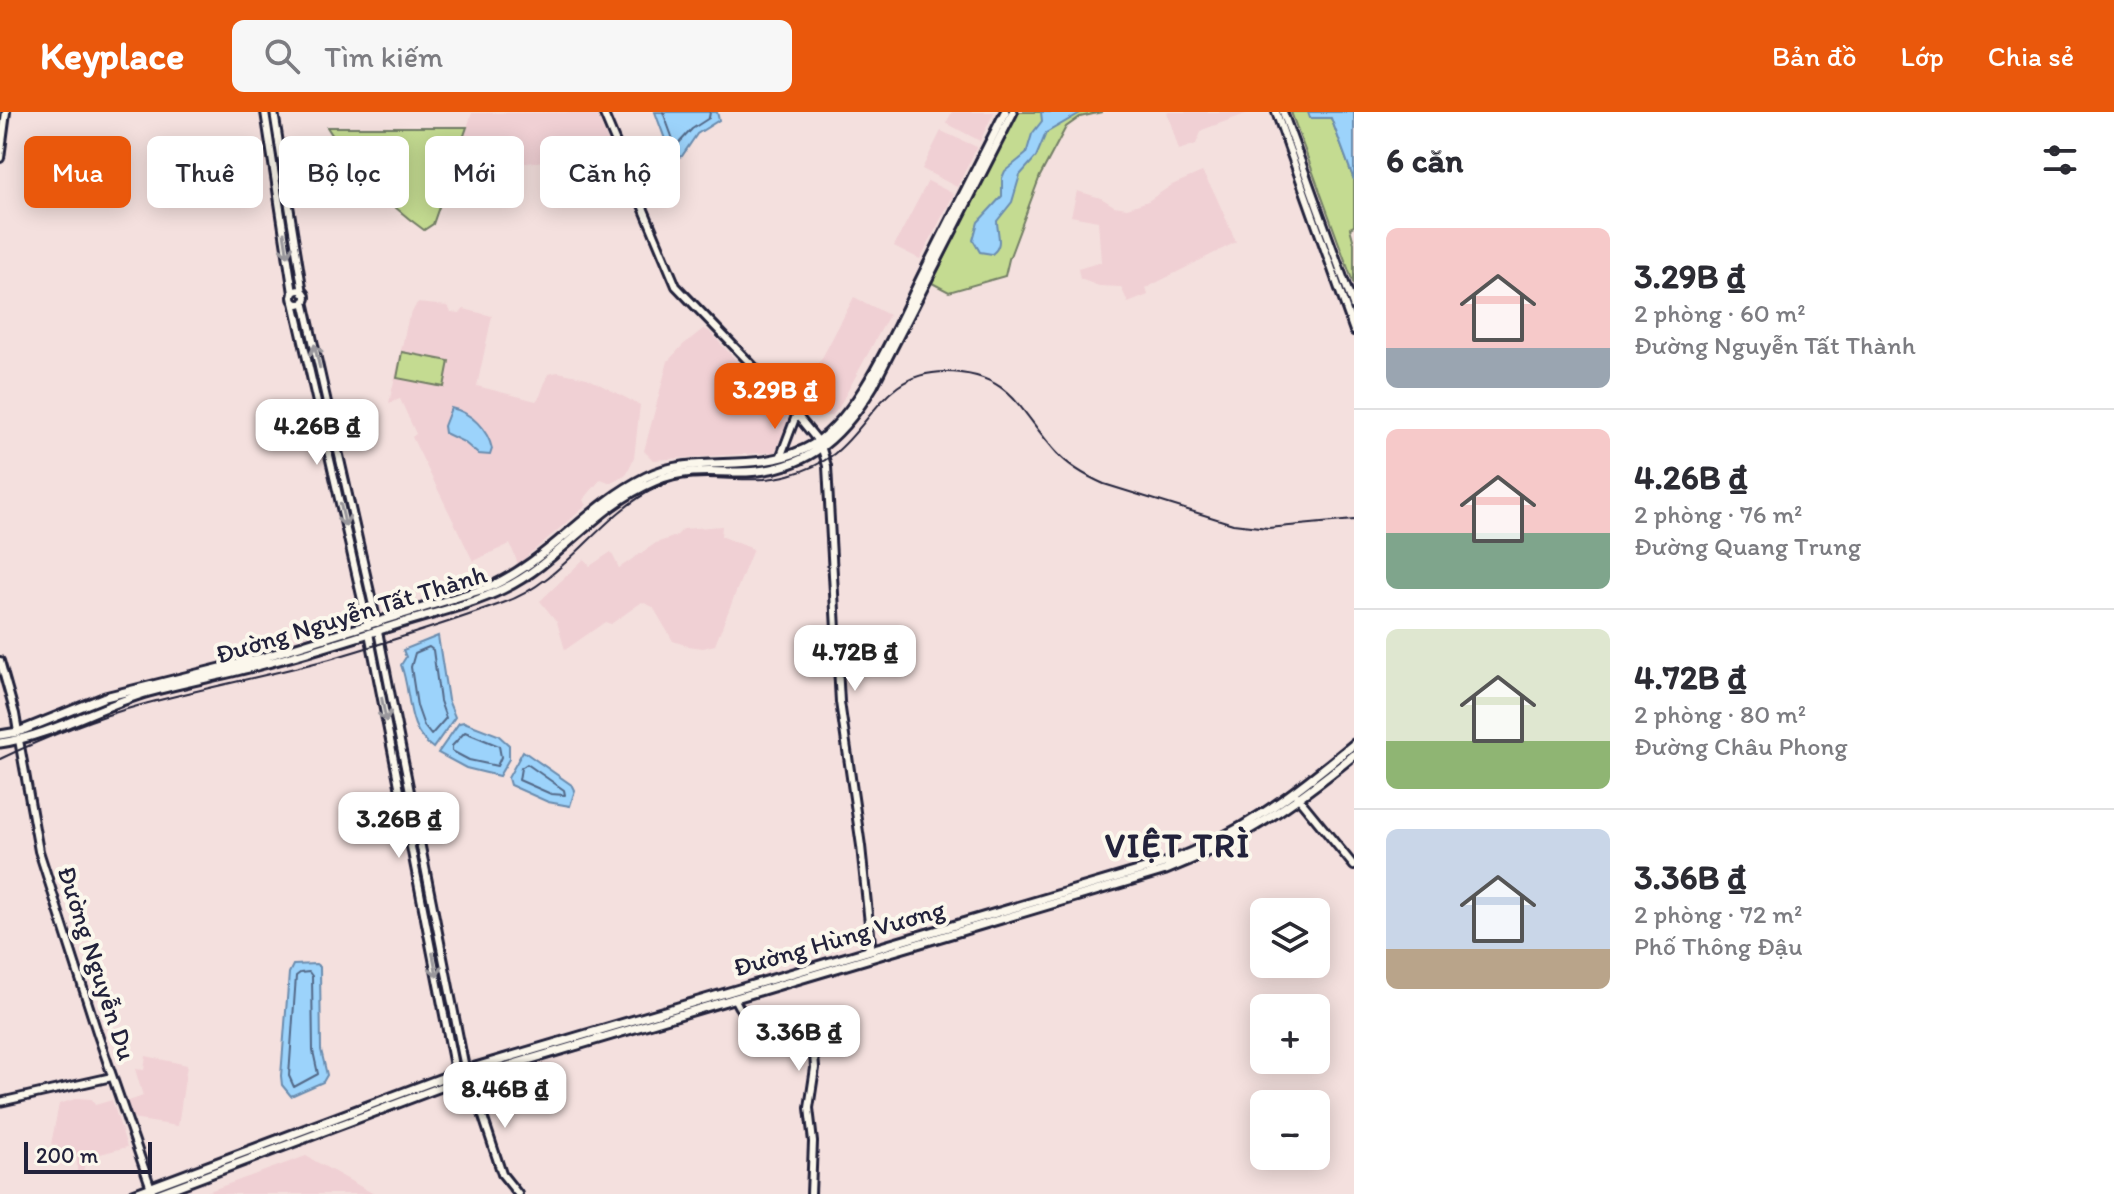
<!DOCTYPE html>
<html lang="vi">
<head>
<meta charset="utf-8">
<style>
  :root { --surface:#fff; --page:#f7f7f7; --text:#2b2b33; --muted:#7c7c81; --line:#e1e1e2; --accent:#ea580c }
  body { margin:0; font-family:Itim,sans-serif; background:var(--page); color:var(--text); height:100vh; display:flex; flex-direction:column; font-size:30px; white-space:nowrap }
  * { box-sizing:border-box; margin:0 }
  p { font-size:26px; color:var(--muted) }
  .icon { flex:none; width:44px; height:44px; fill:none; stroke:currentColor; stroke-width:2; stroke-linecap:round; stroke-linejoin:round }
  .map { position:relative; flex:1; overflow:hidden }
  .details { display:flex; flex-direction:column; background:var(--surface); width:760px }
  .details>* { flex:none }
  .top-card { position:absolute; left:24px; top:24px; width:760px; height:72px; display:flex; gap:16px }
  .buttons { position:absolute; left:1250px; top:786px; display:grid; gap:16px }
  .buttons a { display:grid; place-items:center; width:80px; height:80px; border-radius:12px; background:var(--surface); box-shadow:0 4px 20px #0003; font-size:40px }
  .scale { position:absolute; left:24px; bottom:20px; width:128px; box-sizing:border-box; padding-left:8px; border:4px solid #22223b; border-top:0; font-size:22px; line-height:28px; white-space:nowrap; color:#22223b; -webkit-text-stroke:6px #fbf7ec; paint-order:stroke }
  .price { position:absolute; translate:-50% -68px; padding:0 18px; border-radius:16px; background:#fff; color:#222; font-size:26px; line-height:52px; filter:drop-shadow(0 2px 4px #0008) }
  .price::after { content:''; position:absolute; left:50%; top:48px; width:24px; height:18px; margin-left:-12px; background:inherit; clip-path:polygon(0 0,100% 0,50% 100%) }
  .price.on { background:var(--accent); color:#fff }
  ul { padding:0; list-style:none }
  li { display:flex; align-items:center; gap:24px; height:200px; padding:0 32px }
  li+li { border-top:2px solid var(--line) }
  li span { display:grid; place-items:center; flex:none; width:224px; height:160px; border-radius:12px; color:#555 }
  li>.icon { margin-inline-start:auto }
  span .icon { width:96px; height:96px; fill:#fffc; stroke-width:1 }
  li b { font-size:34px }
  h2 { display:flex; justify-content:space-between; align-items:center; height:96px; padding:0 32px; font-size:34px }
  .tag { padding:0 28px; border-radius:12px; background:var(--surface); box-shadow:0 4px 20px #0003; font-size:28px; line-height:72px }
  .tag.on { background:var(--accent); color:#fff }
  header { display:flex; align-items:center; gap:48px; box-sizing:border-box; height:112px; padding:0 40px; background:var(--accent); color:#fff }
  header strong { font-size:38px }
  nav { display:flex; gap:44px; margin-inline-start:auto; font-size:28px }
  .search { width:560px; height:72px; background:var(--page); display:flex; align-items:center; gap:20px; box-sizing:border-box; padding:0 28px; border-radius:12px; color:var(--muted); font-size:30px }
  main { display:flex; flex:1; min-height:0 }
  .map>svg:first-child { display:block }
</style>
</head>
<body>
<header>
<strong>Keyplace</strong>
<div class="search"><svg class="icon" aria-label="search" viewBox="0 0 24 24"><circle cx="10" cy="10" r="6"/><path d="M15 15l6 6"/></svg>Tìm kiếm</div>
<nav><a>Bản đồ</a><a>Lớp</a><a>Chia sẻ</a></nav>
</header>
<main>
<div class="map">
<svg width="1354" height="1082" viewBox="0 0 1354 1082">
  <rect width="100%" height="100%" fill="#f4e0de"/>
  <filter id="ink" filterUnits="userSpaceOnUse"><feTurbulence type="fractalNoise" baseFrequency=".0125" numOctaves="2"/><feDisplacementMap in="SourceGraphic" scale="16" xChannelSelector="R" yChannelSelector="G"/><feConvolveMatrix kernelMatrix="1 2 1 2 8 2 1 2 1" color-interpolation-filters="sRGB"/></filter>
  <g filter="url(#ink)">
    <path fill="#f0d0d4" d="M596,0L610,35L583,45L517,52L456,48L472,1Z
      M952,0H994L980,29L946,11Z
      M1167,0H1251L1202,18L1196,32L1179,38Z
      M941,19L977,35L957,75L922,57Z
      M1202,60L1215,82L1236,130L1146,176L1148,183L1128,191L1121,175L1099,174L1080,167L1078,157L1101,150L1098,109L1071,104L1077,79L1101,86L1114,94L1127,96L1148,89L1172,73Z
      M928,69L954,82L920,147L894,134Z
      M854,185L889,203L839,295L832,304H813L789,278L821,248Z
      M417,191L448,194L451,200L460,201L464,197L492,204L477,274L536,289L540,284L548,262L558,260L587,266L640,293L634,346L626,363L611,371L601,367L583,388L587,393L518,452L510,432L473,449L412,325L416,322L400,287L389,291L408,208Z
      M703,217L709,219L787,303L788,309L775,340L653,348L644,339L668,249L684,232Z
      M722,414L721,424L753,437L715,533L703,536L688,534L673,529L653,495L642,490L611,512L605,510L565,538L557,510L540,489L584,447L590,454L611,440L619,456L656,431L676,424L683,417Z
      M146,944L187,953L178,1014L138,1008L131,1004L126,990L143,984L135,957L144,958Z
      M78,986L92,987L95,993L112,988L127,1035L89,1045L85,1049L83,1061L77,1062V1043L57,1041V1033L51,1032L59,992Z
      M306,1044L374,1082H201Z"/>
    <path fill="#c4db91" stroke="#737e66" stroke-width="2" d="M1017,0H1102L1080,5L1066,15L1040,64L1009,147L1005,164L949,180L932,171Z
      M1291,0H1308L1311,6H1331L1354,68V114L1350,116L1354,131V173Z
      M327,15H467L433,112L424,118C385,90 352,56 327,15Z
      M402,240L449,249L444,275L397,266Z"/>
    <path fill="#9cd3fb" stroke="#6b8cae" stroke-width="2" d="M655,0H717L719,8L697,22L682,44L672,46Z
      M1041,0H1082L1046,21L1036,45L1020,63L1012,90L997,109C997,122 1004,133 992,142L980,140L973,128L978,110L1002,84V66L1005,59L1026,42L1032,22L1042,9Z
      M1308,0H1354V68L1331,6H1310Z
      M451,296C471,300 488,318 492,337L490,343L478,342L464,330L445,321L444,314Z
      M438,524L448,588L455,605L433,636C405,617 412,581 401,553L406,545L403,538Z
      M464,610L498,623L509,633V647L499,664L466,656L438,641L459,611Z
      M523,639L573,674L575,678L570,694L548,690L510,673L508,666Z
      M293,853L316,852L320,855L321,938L327,963L323,970L291,984L282,973L281,964L289,861Z"/>
    <g fill="none" stroke-linecap="round" stroke-linejoin="round">
      <path stroke="#536988" stroke-width="2" d="M663,0L674,30L678,32L692,17L709,6L710,0
        M429,535L433,538L440,589L446,606L431,623L424,614L417,594L411,555L415,541Z
        M465,620L499,634L501,645L497,654L469,648L452,639V634Z
        M527,652L564,678L565,683L551,682L519,668L521,656Z
        M309,860L312,864L313,939L318,962L294,975L289,964L296,864L300,861Z"/>
      <g stroke="#22223b" stroke-width="12">
        <path id="secondary" d="M265,0L293,181
          M274,0L303,181
          M603,0L676,174L779,281L818,329
          M1276,0L1354,219
          M1283,0L1354,196
          M0,46L6,0
          M292 185a7 7 0 1 1 14 0a7 7 0 1 1-14 0Z
          M304,189L377,511
          M294,190L368,514
          M822,337L827,354L840,590L861,734L871,831L867,839
          M780,346L797,301
          M378,519L467,966
          M369,521L457,969
          M0,549L15,602L18,620
          M19,628L39,739L98,923L153,1082
          M1296,683L1354,754
          M734,886C756,933 786,904 813,928L815,956L809,996L813,1030L811,1082
          M470,965L502,1062L518,1082
          M0,990L112,965"/>
      </g>
      <g stroke="#22223b" stroke-width="13">
        <path id="primary" d="M0,623L18,620L105,585L261,546L487,476C548,450 587,394 646,365C697,340 750,363 805,337C859,312 899,209 925,158C952,105 978,53 1005,0
          M0,631C51,624 99,594 149,580C185,570 223,563 260,553C309,541 357,525 405,510C438,500 472,492 503,477C561,449 593,395 655,369C679,358 706,359 732,360C801,362 839,331 873,274L1013,0
          M133,1082L455,961L1165,751C1243,721 1290,685 1354,632
          M157,1082L457,969L1166,758C1240,729 1293,693 1354,643"/>
      </g>
      <use href="#secondary" stroke="#fbf7ec" stroke-width="6"/>
      <use href="#primary" stroke="#fbf7ec" stroke-width="7"/>
      <path stroke="#22223b" stroke-width="2" d="M0,647C44,626 93,606 141,593C203,576 267,564 330,547C387,530 448,511 503,491C566,469 599,402 658,375C698,356 747,375 789,363C804,359 821,352 834,342C874,310 884,260 946,260C1012,261 1019,299 1057,341C1070,355 1086,364 1104,372L1233,412L1268,416L1354,408"/>
    </g>
    <defs><path id="oneway-shaft" d="M-6 0H5M1.5-3L5.5 0L1.5 3" fill="none" stroke-width="1.6" stroke-linecap="round" stroke-linejoin="round" transform="scale(2)"/></defs>
    <g stroke="#99979c">
      <use href="#oneway-shaft" transform="translate(286 133) rotate(81)"/>
      <use href="#oneway-shaft" transform="translate(317 244) rotate(-103)"/>
      <use href="#oneway-shaft" transform="translate(343 403) rotate(77)"/>
      <use href="#oneway-shaft" transform="translate(384 598) rotate(79)"/>
      <use href="#oneway-shaft" transform="translate(435 853) rotate(79)"/>
    </g>
  </g>
  <g text-anchor="middle" dominant-baseline="central" stroke-width="8" stroke-linejoin="round" paint-order="stroke">
    <g font-size="26" fill="#22223b" stroke="#fbf7ec">
      <text transform="translate(351 502) rotate(-17)">Đường Nguyễn Tất Thành</text>
      <text transform="translate(839 826) rotate(-16)">Đường Hùng Vương</text>
      <text transform="translate(97 851) rotate(72)">Đường Nguyễn Du</text>
    </g>
    <g font-size="34" font-weight="bold" letter-spacing="2" fill="#22223b" stroke="#fbf7ec">
      <text x="1178" y="733">VIỆT TRÌ</text>
    </g>
  </g>
</svg>
<div class="buttons">
<a><svg class="icon" aria-label="layers" viewBox="0 0 24 24"><path d="M12 4l9 5-9 5-9-5zM3 14l9 5 9-5"/></svg></a>
<a>+</a>
<a>−</a>
</div>
<div class="scale">200 m</div>
<b class="price on" style="left:775px;top:319px">3.29B ₫</b>
<b class="price" style="left:317px;top:355px">4.26B ₫</b>
<b class="price" style="left:855px;top:581px">4.72B ₫</b>
<b class="price" style="left:399px;top:748px">3.26B ₫</b>
<b class="price" style="left:799px;top:961px">3.36B ₫</b>
<b class="price" style="left:505px;top:1018px">8.46B ₫</b>
<div class="top-card">
<a class="tag on">Mua</a>
<a class="tag">Thuê</a>
<a class="tag">Bộ lọc</a>
<a class="tag">Mới</a>
<a class="tag">Căn hộ</a>
</div>
</div>
<section class="details">
<h2>6 căn<svg class="icon" aria-label="filters" viewBox="0 0 24 24"><path d="M4 7h16M4 17h16"/><circle cx="9" cy="7" r="2"/><circle cx="15" cy="17" r="2"/></svg></h2>
<ul>
<li><span style="background:linear-gradient(#f6c9c9 75%,#9aa5b1 0)"><svg class="icon" aria-label="home" viewBox="0 0 24 24"><path d="M3 11l9-7 9 7M6 9v11h12V9"/></svg></span><div><b>3.29B ₫</b><p>2 phòng · 60 m²</p><p>Đường Nguyễn Tất Thành</p></div></li>
<li><span style="background:linear-gradient(#f6c9c9 65%,#7fa58c 0)"><svg class="icon" aria-label="home" viewBox="0 0 24 24"><path d="M3 11l9-7 9 7M6 9v11h12V9"/></svg></span><div><b>4.26B ₫</b><p>2 phòng · 76 m²</p><p>Đường Quang Trung</p></div></li>
<li><span style="background:linear-gradient(#dfe7d0 70%,#8fb573 0)"><svg class="icon" aria-label="home" viewBox="0 0 24 24"><path d="M3 11l9-7 9 7M6 9v11h12V9"/></svg></span><div><b>4.72B ₫</b><p>2 phòng · 80 m²</p><p>Đường Châu Phong</p></div></li>
<li><span style="background:linear-gradient(#c9d6e8 75%,#b9a48a 0)"><svg class="icon" aria-label="home" viewBox="0 0 24 24"><path d="M3 11l9-7 9 7M6 9v11h12V9"/></svg></span><div><b>3.36B ₫</b><p>2 phòng · 72 m²</p><p>Phố Thông Đậu</p></div></li>
</ul>
</section>
</main>
</body>
</html>
